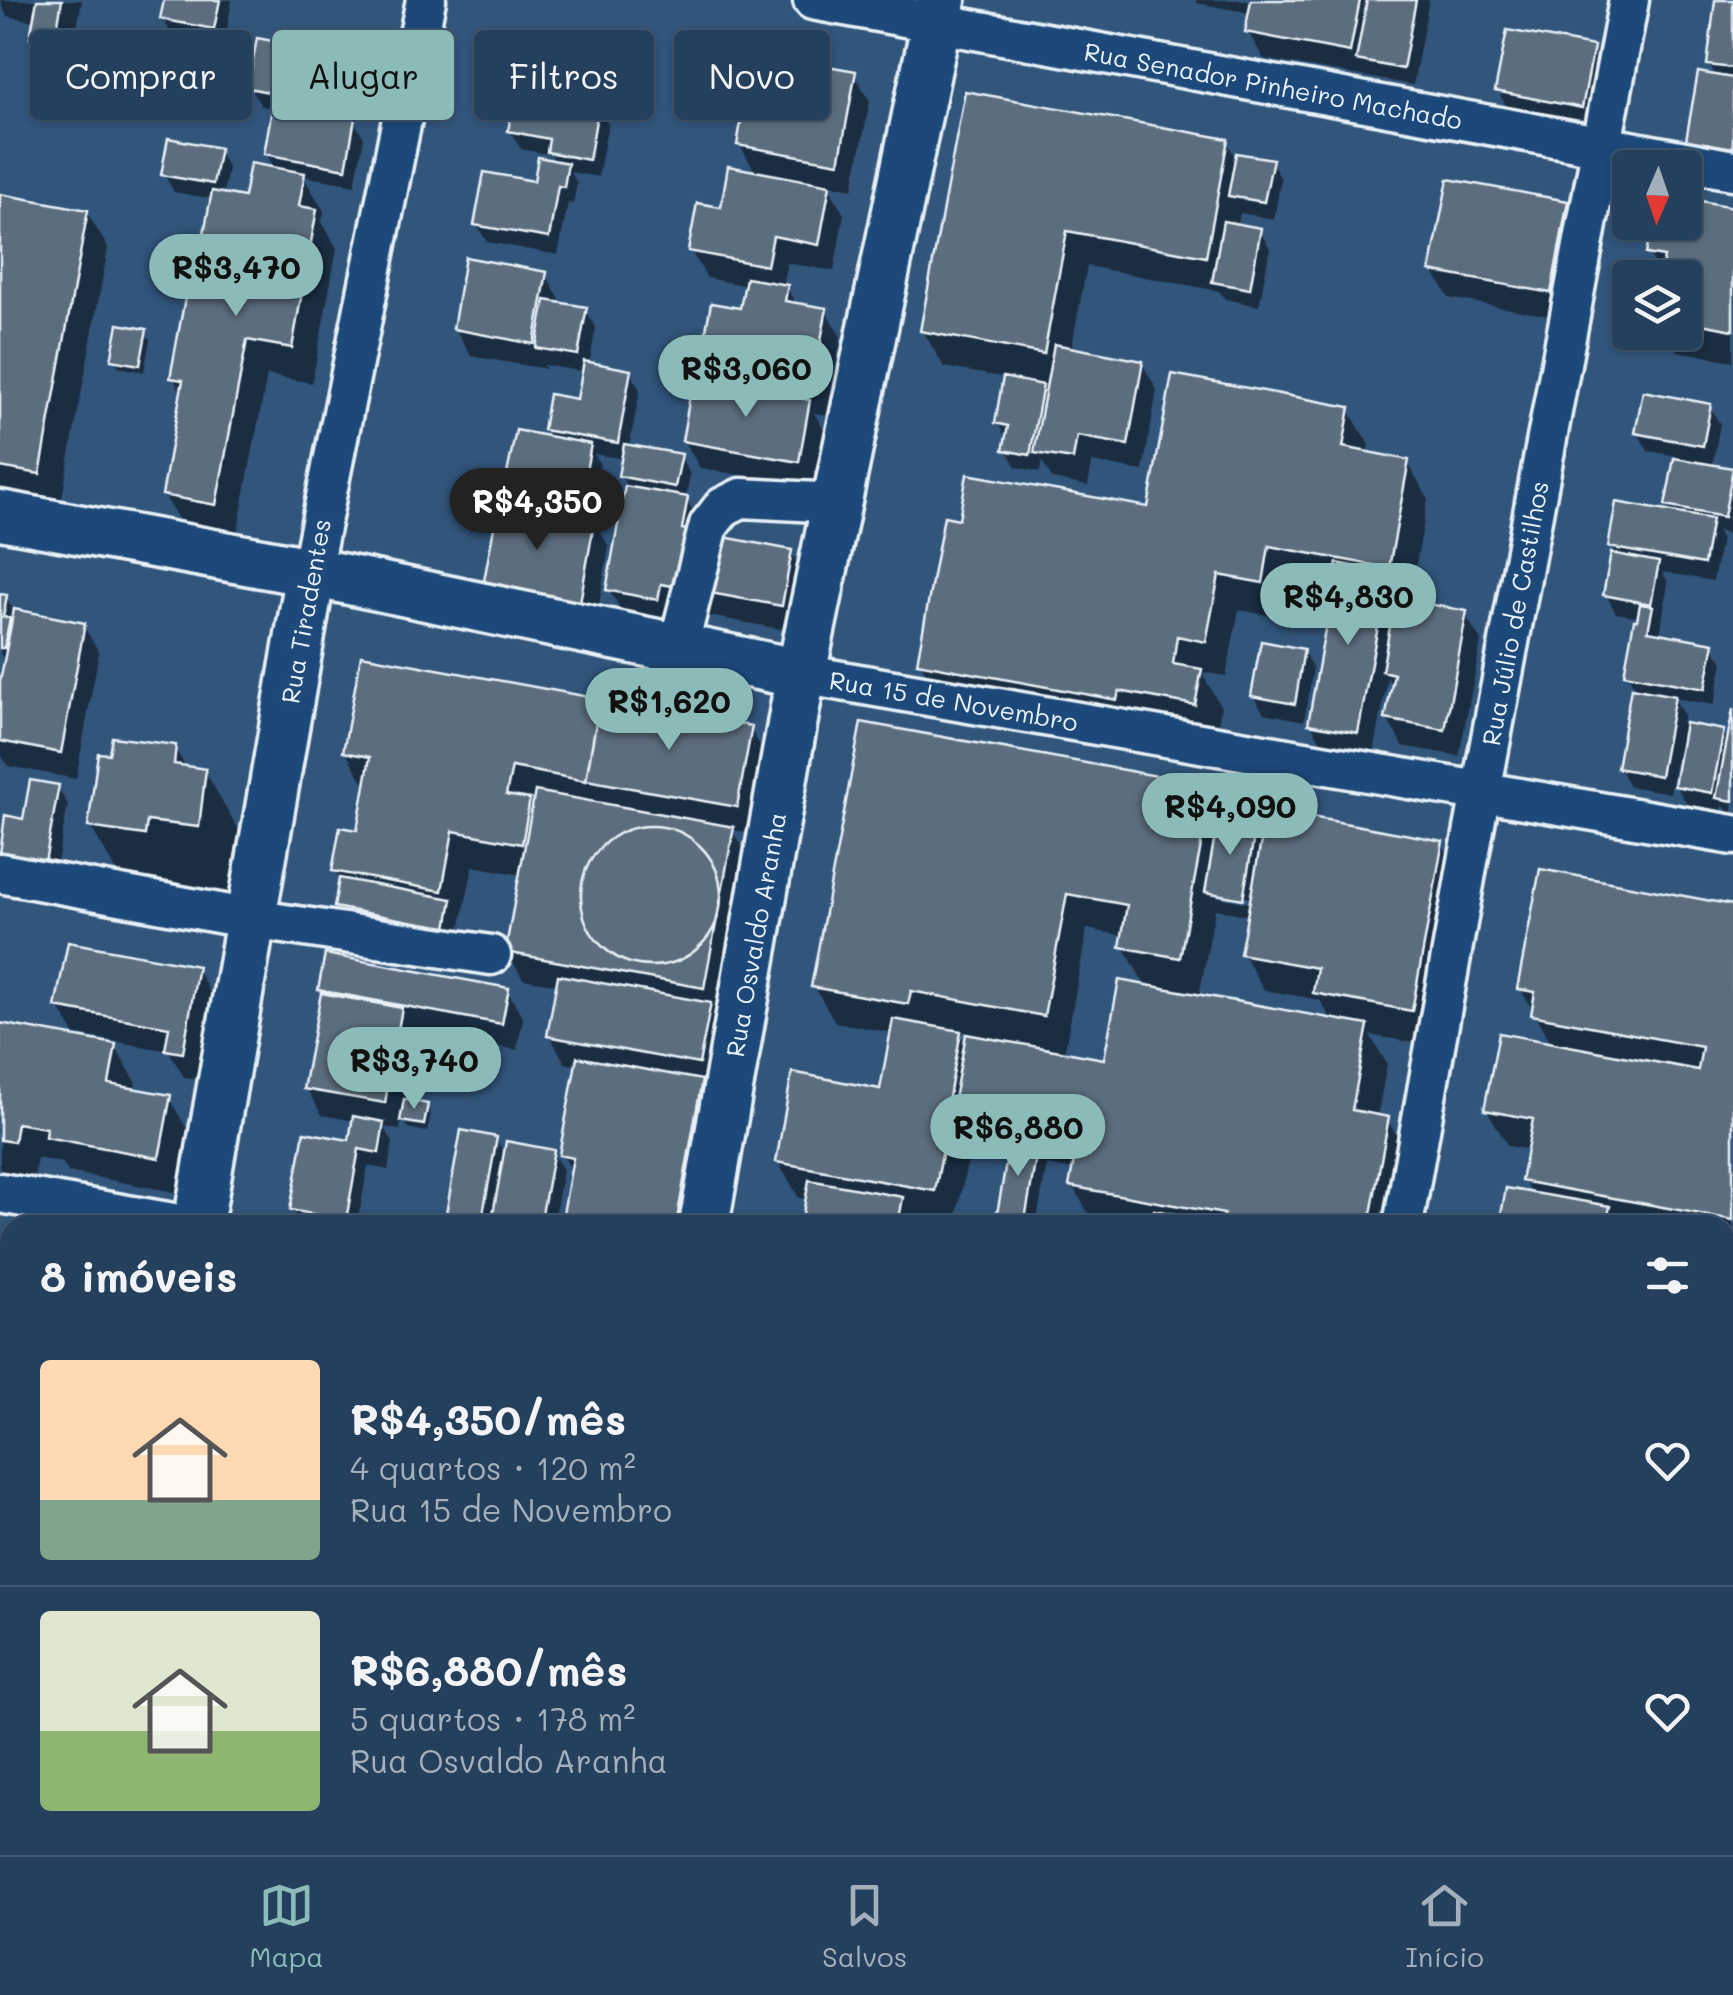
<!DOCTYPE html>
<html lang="pt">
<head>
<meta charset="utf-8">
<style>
  :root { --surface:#25405c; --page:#314b65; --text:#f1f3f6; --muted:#a3afbb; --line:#425972; --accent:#8bbbb9 }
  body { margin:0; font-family:Mali,sans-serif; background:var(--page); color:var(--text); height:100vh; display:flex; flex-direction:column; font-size:38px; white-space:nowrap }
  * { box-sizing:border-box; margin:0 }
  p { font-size:32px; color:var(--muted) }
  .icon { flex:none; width:55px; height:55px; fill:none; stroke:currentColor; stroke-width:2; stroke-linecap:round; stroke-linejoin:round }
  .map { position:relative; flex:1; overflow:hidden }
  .drawer { position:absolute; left:0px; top:1215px; width:1735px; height:640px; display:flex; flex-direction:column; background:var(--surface); border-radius:30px 30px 0 0; box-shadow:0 2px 8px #0004,0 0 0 2px var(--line) }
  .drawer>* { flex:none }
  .guide { position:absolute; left:30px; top:30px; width:1000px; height:90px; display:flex; gap:20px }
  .needle { width:65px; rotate:182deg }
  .controls { position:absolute; left:1612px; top:150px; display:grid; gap:20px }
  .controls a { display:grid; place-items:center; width:90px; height:90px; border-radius:10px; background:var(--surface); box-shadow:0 2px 8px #0004,0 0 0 2px var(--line); font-size:50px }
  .price { position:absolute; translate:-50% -85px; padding:0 22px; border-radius:35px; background:var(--accent); color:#111; font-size:32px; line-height:65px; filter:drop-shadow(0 2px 5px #0008) }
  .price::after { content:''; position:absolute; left:50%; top:60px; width:30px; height:22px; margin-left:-15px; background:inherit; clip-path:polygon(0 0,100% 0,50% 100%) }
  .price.selected { background:#222; color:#fff }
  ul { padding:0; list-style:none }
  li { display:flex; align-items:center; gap:30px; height:250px; padding:0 40px }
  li+li { border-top:2px solid var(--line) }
  li span { display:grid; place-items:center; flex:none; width:280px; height:200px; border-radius:10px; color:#555 }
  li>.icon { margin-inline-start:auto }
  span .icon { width:120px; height:120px; fill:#fffc; stroke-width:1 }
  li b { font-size:42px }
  h2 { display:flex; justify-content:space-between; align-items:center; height:120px; padding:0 40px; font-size:42px }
  .pill { padding:0 35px; border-radius:10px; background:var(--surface); box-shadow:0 2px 8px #0004,0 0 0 2px var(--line); font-size:35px; line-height:90px }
  .pill.selected { background:var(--accent); color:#111 }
  .menu { display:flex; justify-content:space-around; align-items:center; height:140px; border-top:2px solid var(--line); background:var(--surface); font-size:28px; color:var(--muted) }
  .menu a { display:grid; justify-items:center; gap:5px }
  .menu .selected { color:var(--accent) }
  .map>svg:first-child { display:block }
</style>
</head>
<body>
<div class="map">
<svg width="1733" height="1855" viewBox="0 0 1733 1855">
  <rect width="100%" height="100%" fill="#31557b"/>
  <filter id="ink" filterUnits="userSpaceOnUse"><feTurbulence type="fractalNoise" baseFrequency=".01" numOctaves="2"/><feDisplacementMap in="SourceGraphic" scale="20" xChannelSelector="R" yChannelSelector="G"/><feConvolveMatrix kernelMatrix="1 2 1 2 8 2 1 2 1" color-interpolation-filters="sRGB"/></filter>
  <g filter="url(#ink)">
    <path fill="#0007" fill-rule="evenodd" d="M0,0H82L70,67L48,63L33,36L35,21L7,16Z
      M166,0H232L224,46L173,37L163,19Z
      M1196,0H1429L1413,85L1264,59L1248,32L1251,13L1197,3Z
      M1717,0H1733V172L1704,166L1688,139L1717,78L1709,64Z
      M1592,48L1603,66L1592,124L1508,109L1498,91Z
      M324,53L334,71L326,115L353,120L364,138L355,185L303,176L324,211L322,222L337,248L312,383L267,375L236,540L185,531L164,495L183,396L173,377L246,300L247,294L224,290L203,253L213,199L174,192L164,174L218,150L228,168L223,196L246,200L276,171L266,153L275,108L261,106L250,88Z
      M854,74L870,101L853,189L827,184L844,214L834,271L787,263L783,287H786L797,305L825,310L841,337L827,415L814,413L824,430L813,488L700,468L684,441L711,385L701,368L742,311L747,286L707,278L691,251L723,210L757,174L739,144Z
      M967,94L1226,141L1237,160L1271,161L1281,179L1274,219L1240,213L1238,226L1259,230L1270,248L1259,306L1225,299L1219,291L1087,266L1071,350L1142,363L1157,390L1143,471L1092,462L1088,486L1052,479L1042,461L1040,472L1016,467L1006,449L1007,440L998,423L1006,378L944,367L923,331Z
      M598,106L608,124L598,177L570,172L577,183L573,204L568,203L558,255L487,242L476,224L536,184L556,164L551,155L521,149L510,131Z
      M0,196L87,212L108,248L60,509L0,498Z
      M1685,200L1733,209V361L1677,351L1666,332H1685V278H1663L1649,254L1685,222Z
      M1567,203L1582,231L1566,319L1449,298L1433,271Z
      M546,274L561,302V305L585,310L596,327L589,365L630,372L640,390L629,447L680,456L690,474L686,499L702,527L700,535L791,552L806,579L797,632L676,610L673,626L625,617L609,590L628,488L621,476L624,459L594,454L600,464L592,505L541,496L551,512L594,520L609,547L593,640L510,474L551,439L545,429L579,402L585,372L544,365L546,369L471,356L455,328Z
      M145,332L150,340L144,372L119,367L114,359Z
      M1709,406L1720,424L1712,467L1732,470L1733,473V534L1716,531L1721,539L1713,581L1662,572L1668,582L1660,636L1712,645L1723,663L1714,705L1674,698L1684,716L1682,725L1723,732L1729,743L1733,723V816L1729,815L1723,804L1722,810L1687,804L1676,786L1683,751L1678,750L1670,793L1629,786L1619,768L1637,691L1627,674L1640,617L1616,613L1606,595L1617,557L1611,546L1673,515L1668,506L1677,456L1648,451L1638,433Z
      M1348,409L1369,445L1367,455L1407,462L1428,498L1409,603L1465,614L1481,641L1459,756L1403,746L1387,719L1393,687L1388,677L1373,759L1326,750L1310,723L1335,589L1289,581L1283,618L1239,610L1226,676L1201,672L1221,707L1215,740L940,699L920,662L961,521L1150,510Z
      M0,596L6,597L14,612L83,625L99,652L76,779L8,766L0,753V696L6,664L0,653Z
      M1303,651L1313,669L1304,721L1264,713L1253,696Z
      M750,728L766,756L752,833L732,830L748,857L714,1090L704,1088L721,1118L702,1225H563L573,1173L562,1154L578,1066L565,1063L550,1036L559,985L523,979L507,952L522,875L473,866L457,944L347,924L337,906L341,882L334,871L359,833L367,789L345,751Z
      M174,747L187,769L205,771L245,841L238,896L186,889L131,897L91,827Z
      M57,787L68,805L54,878L11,871L0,853Z
      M1210,788L1230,823L1254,828L1263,842L1442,844L1463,880L1432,1046L1370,1035L1387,1064L1377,1117L1387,1119L1408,1155L1395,1225H1113L1093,1221L1072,1185L1075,1170L1047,1165L1036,1225H998L1010,1158L974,1152L968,1140L965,1153L968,1158L955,1225L912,1218L916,1225H803L808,1199L799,1198L778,1162L882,1091L893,1033L835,1022L814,986ZM1218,892L1255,899L1254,904L1218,897ZM1215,909L1250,916L1243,954L1264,990L1320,1000L1332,1021L1199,997ZM1087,929L1125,936L1123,946L1146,987L1106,1062L1064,1054ZM958,1031L969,1033L967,1046Z
      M1733,907V1251L1725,1249V1225H1502L1533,1195L1524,1180L1530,1150L1508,1146L1487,1110L1552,1046L1520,988Z
      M197,969L212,996L198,1079L184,1077L169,1051L74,1034L58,1006Z
      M321,990H507L523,1018L517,1050L413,1031L416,1038L405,1102L426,1106L431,1114L427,1132L408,1128L402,1118L400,1130L384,1127L393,1142L388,1170L368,1166L357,1225H301L292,1209L351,1143L355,1121L322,1115L306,1088L323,994Z
      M0,1025L115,1046L136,1082L134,1091L169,1098L190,1134L179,1193L68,1172L63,1163L37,1158L34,1177L0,1171Z
      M496,1139L506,1157L552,1152L563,1170L553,1225H447Z
      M0,1244L10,1246V1364L0,1363Z
      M1725,1335L1733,1336V1492L1730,1487L1729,1494L1725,1493Z
      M0,1382L10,1384V1446L0,1444Z
      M10,1458V1843L0,1841V1562L4,1563L0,1556V1512Z
      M1725,1577L1733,1579V1660L1725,1659Z
      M21,1845H50L49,1850Z
      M158,1845H225L223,1855H162Z
      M245,1845H588L586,1855H251Z
      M677,1845H904L903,1855H683Z
      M938,1845H966L965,1854L970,1855H941L942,1847Z
      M1116,1845H1219L1217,1855H1121Z
      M1373,1845H1417L1420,1850L1419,1855H1371Z"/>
    <path fill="#5c6e7d" stroke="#e8f1f8" stroke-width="2.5" d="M37,0H62L55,41L30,37Z
      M164,0H220L214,29L160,19Z
      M1251,0H1360L1350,52L1245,32Z
      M1367,0H1416L1403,69L1356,60Z
      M1715,0H1733V68L1707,65Z
      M1507,30L1594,46L1582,108L1495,91Z
      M257,38L325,51L316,101L248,88Z
      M753,53L856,71L839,163L737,145Z
      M1698,72L1733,78V148L1686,140Z
      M516,89L599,104L589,160L547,152L549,139L508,131Z
      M965,91L1228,139L1206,257L1067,231L1044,354L920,331Z
      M273,103L355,118L346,169L264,154Z
      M168,138L220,148L213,184L161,175Z
      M1236,153L1273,159L1264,202L1228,196Z
      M538,157L568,163L564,187L558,186L549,238L474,225L484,172L534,181Z
      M250,163L305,173L299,206L317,209L292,348L247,340L216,505L162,495L183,380L170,378L187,287L244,297L250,263L200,254L212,191L244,197Z
      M728,166L830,185L819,245L773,236L767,266L688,251L697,203L721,207Z
      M1448,179L1568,201L1551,293L1430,271Z
      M0,194L88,210L40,474L0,467Z
      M1685,198L1733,207V330L1685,321V278H1660L1664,257L1646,254L1652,222H1685Z
      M1223,221L1261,228L1250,289L1212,282Z
      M465,257L547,272L534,344L453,329Z
      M746,278L788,285L785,301L827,308L812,389L699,368L711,303L740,308Z
      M545,300L587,307L578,355L536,348Z
      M118,324L147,329L140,365L111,360Z
      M1054,344L1143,361L1128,445L1077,436L1073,459L1034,453Z
      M584,361L631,370L618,443L543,430L549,394L577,399Z
      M1172,374L1350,407L1343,447L1409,460L1389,568L1269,546L1263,583L1219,575L1206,642L1177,636L1173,664L1202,669L1195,705L1119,691L1117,700L917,663L944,516L959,519L967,474L1148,507Z
      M1003,377L1043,385L1030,455L1003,450L1008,426L995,423Z
      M693,379L810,400L799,462L682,441Z
      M1643,391L1711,404L1703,446L1635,433Z
      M516,430L591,444L583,488L507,474Z
      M624,444L682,454L675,487L618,476Z
      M1674,458L1733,468L1724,517L1665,506Z
      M502,484L542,491L538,507L595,518L578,614L481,597Z
      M625,486L688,497L682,529L792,550L782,606L661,584L658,600L606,590Z
      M1616,502L1712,519L1704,564L1608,547Z
      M1611,553L1659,562L1651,604L1603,595Z
      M1337,563L1388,573L1358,733L1308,724Z
      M0,594L7,595L3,617L10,618L4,648H0Z
      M1395,598L1467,611L1445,730L1385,719L1394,674L1382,671Z
      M1640,604L1653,606L1648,631L1714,643L1705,689L1624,674L1634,620H1637Z
      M14,609L85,623L61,753L0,741V682Z
      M1261,641L1304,649L1295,704L1251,696Z
      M361,655L600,699L586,781L512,767L506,795L530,799L522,844L453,831L442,891L332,871L340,827L357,830L370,757L343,752Z
      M1631,688L1675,696L1660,776L1617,768Z
      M600,699L752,726L737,807L586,780Z
      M1733,709V801L1716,798Z
      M861,722L1212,786L1180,958L1120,947L1127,905L1067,894L1044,1016L911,991L908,1004L811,987Z
      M1685,723L1724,730L1712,793L1674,786Z
      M112,737L176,745L174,764L206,769L199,827L147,821L145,835L88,827L98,753L109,754Z
      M30,780L59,785L45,862L0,854L5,815L23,819Z
      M535,791L734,827L704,988L505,952Z
      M1267,809L1443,841L1412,1011L1313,993L1317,968L1240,954Z
      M1218,818L1256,825L1243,899L1205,892Z
      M581 896a70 70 0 1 1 140 0a70 70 0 1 1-140 0Z
      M1540,869L1733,905V1220L1521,1181L1533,1119L1484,1110L1499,1033L1698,1070L1702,1047L1531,1015L1535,992L1517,989Z
      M339,878L452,899L447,928L334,907Z
      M68,942L198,966L183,1053L165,1050L169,1027L55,1007Z
      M325,954L509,988L502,1024L318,990Z
      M558,975L711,1003L699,1064L547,1036Z
      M1119,980L1368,1025L1352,1110L1389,1117L1369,1225H1222L1224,1214L1069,1186L1078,1139L951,1116L966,1034L1104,1059Z
      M321,993L402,1008L385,1103L303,1089Z
      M893,1019L961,1031L945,1119H949L935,1191L776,1162L792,1072L880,1089Z
      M0,1023L116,1044L109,1084L171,1095L159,1158L45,1137L46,1128L17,1123L14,1142L0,1140Z
      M577,1057L702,1080L676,1225H561L573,1158L559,1155Z
      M404,1099L428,1104L424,1125L400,1121Z
      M353,1116L384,1122L379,1153L359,1149L346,1220L290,1210L304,1132L349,1140Z
      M461,1130L497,1137L481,1225H444Z
      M1012,1130L1040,1135L1024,1225H995Z
      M506,1141L554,1150L540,1225H491Z
      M809,1180L903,1197L898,1225H801Z
      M1506,1188L1610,1206L1606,1225H1499Z
      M1154,1210L1199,1218L1197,1225H1151Z
      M0,1241L10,1243V1341L0,1339Z
      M1725,1332L1733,1334V1388L1725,1386Z
      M0,1380L10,1382V1422L0,1420Z
      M1725,1387L1733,1389V1404L1725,1448Z
      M1733,1433V1483L1725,1482Z
      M10,1444V1549L0,1547V1498Z
      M0,1559L10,1561V1678L0,1676Z
      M1725,1575L1733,1576V1645L1725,1644Z
      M0,1680L10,1682V1820L0,1818Z
      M155,1845H199L197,1855L155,1847Z
      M270,1845H561L559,1855H268Z
      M1125,1845H1200L1198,1855H1180Z
      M1370,1845H1408L1406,1855H1369Z
      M939,1847L974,1853V1855H938Z
      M1130,1849L1162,1855H1129Z"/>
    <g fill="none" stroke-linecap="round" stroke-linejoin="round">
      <g stroke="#e8f1f8" stroke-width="45">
        <g id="minor">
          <path id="s1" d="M813,0L1733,170"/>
          <path d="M311,572L426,0"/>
          <path d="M678,648L709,525L723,507L741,498L837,503"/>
          <path id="s2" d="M801,674L1733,835"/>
          <path d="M0,873L251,919L491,955"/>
          <path d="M0,1193L185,1225"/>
          <path id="s3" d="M1403,1225L1469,856L1629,0"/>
          <path d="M1725,1516L1733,1517"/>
          <path d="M1534,1845L1598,1855"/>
          <path d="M1290,1855L1292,1845"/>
        </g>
      </g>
      <g stroke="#e8f1f8" stroke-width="55">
        <g id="major">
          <path d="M0,515L311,572L801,674"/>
          <path d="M198,1225L311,572"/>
          <path id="s4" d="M704,1225L801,674L941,0"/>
          <path d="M80,1855L82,1845"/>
          <path d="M588,1855L590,1845"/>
        </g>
      </g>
      <use href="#minor" stroke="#1f4a7a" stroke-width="38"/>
      <use href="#major" stroke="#1f4a7a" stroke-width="48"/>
    </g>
  </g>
  <g text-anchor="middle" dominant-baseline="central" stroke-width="9" stroke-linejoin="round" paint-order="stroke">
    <g font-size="25" fill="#e8f1f8" stroke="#1f4a7a">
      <text stroke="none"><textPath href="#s1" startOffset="468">Rua Senador Pinheiro Machado</textPath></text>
      <text transform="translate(305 611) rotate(-80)">Rua Tiradentes</text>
      <text stroke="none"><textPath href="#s3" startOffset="622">Rua Júlio de Castilhos</textPath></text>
      <text stroke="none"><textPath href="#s2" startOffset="155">Rua 15 de Novembro</textPath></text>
      <text stroke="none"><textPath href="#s4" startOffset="295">Rua Osvaldo Aranha</textPath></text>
    </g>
  </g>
</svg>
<div class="controls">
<a><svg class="needle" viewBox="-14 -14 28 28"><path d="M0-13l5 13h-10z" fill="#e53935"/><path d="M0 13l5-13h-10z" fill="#a3afbb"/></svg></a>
<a><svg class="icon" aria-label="layers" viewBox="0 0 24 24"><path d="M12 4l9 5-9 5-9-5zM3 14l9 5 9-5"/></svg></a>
</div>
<b class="price" style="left:236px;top:319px">R$3,470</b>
<b class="price" style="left:746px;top:420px">R$3,060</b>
<b class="price selected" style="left:537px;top:553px">R$4,350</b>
<b class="price" style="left:1348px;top:648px">R$4,830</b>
<b class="price" style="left:669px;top:753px">R$1,620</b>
<b class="price" style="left:1230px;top:858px">R$4,090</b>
<b class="price" style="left:414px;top:1112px">R$3,740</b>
<b class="price" style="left:1018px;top:1179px">R$6,880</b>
<div class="guide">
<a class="pill">Comprar</a>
<a class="pill selected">Alugar</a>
<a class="pill">Filtros</a>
<a class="pill">Novo</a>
</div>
<section class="drawer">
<h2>8 imóveis<svg class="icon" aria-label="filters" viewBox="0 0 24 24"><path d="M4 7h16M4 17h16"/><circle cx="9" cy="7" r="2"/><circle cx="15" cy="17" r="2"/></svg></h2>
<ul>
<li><span style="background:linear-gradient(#ffd9b3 70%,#7fa58c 0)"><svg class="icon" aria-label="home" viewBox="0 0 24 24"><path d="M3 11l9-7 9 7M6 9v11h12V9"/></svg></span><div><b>R$4,350/mês</b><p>4 quartos · 120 m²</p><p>Rua 15 de Novembro</p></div><svg class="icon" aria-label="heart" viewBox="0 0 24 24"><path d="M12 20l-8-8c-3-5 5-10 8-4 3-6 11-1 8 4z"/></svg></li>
<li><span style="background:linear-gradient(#dfe7d0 60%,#8fb573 0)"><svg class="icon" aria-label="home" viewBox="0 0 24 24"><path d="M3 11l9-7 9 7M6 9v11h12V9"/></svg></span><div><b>R$6,880/mês</b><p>5 quartos · 178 m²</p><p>Rua Osvaldo Aranha</p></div><svg class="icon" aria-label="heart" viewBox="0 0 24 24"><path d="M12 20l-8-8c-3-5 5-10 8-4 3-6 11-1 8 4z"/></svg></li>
</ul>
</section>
</div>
<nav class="menu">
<a class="selected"><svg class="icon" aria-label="map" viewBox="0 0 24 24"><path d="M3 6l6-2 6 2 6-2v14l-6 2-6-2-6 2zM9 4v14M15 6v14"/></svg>Mapa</a>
<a><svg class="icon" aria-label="saved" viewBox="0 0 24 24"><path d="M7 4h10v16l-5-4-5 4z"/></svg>Salvos</a>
<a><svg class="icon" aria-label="home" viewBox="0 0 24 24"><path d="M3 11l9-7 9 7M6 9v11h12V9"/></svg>Início</a>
</nav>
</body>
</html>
